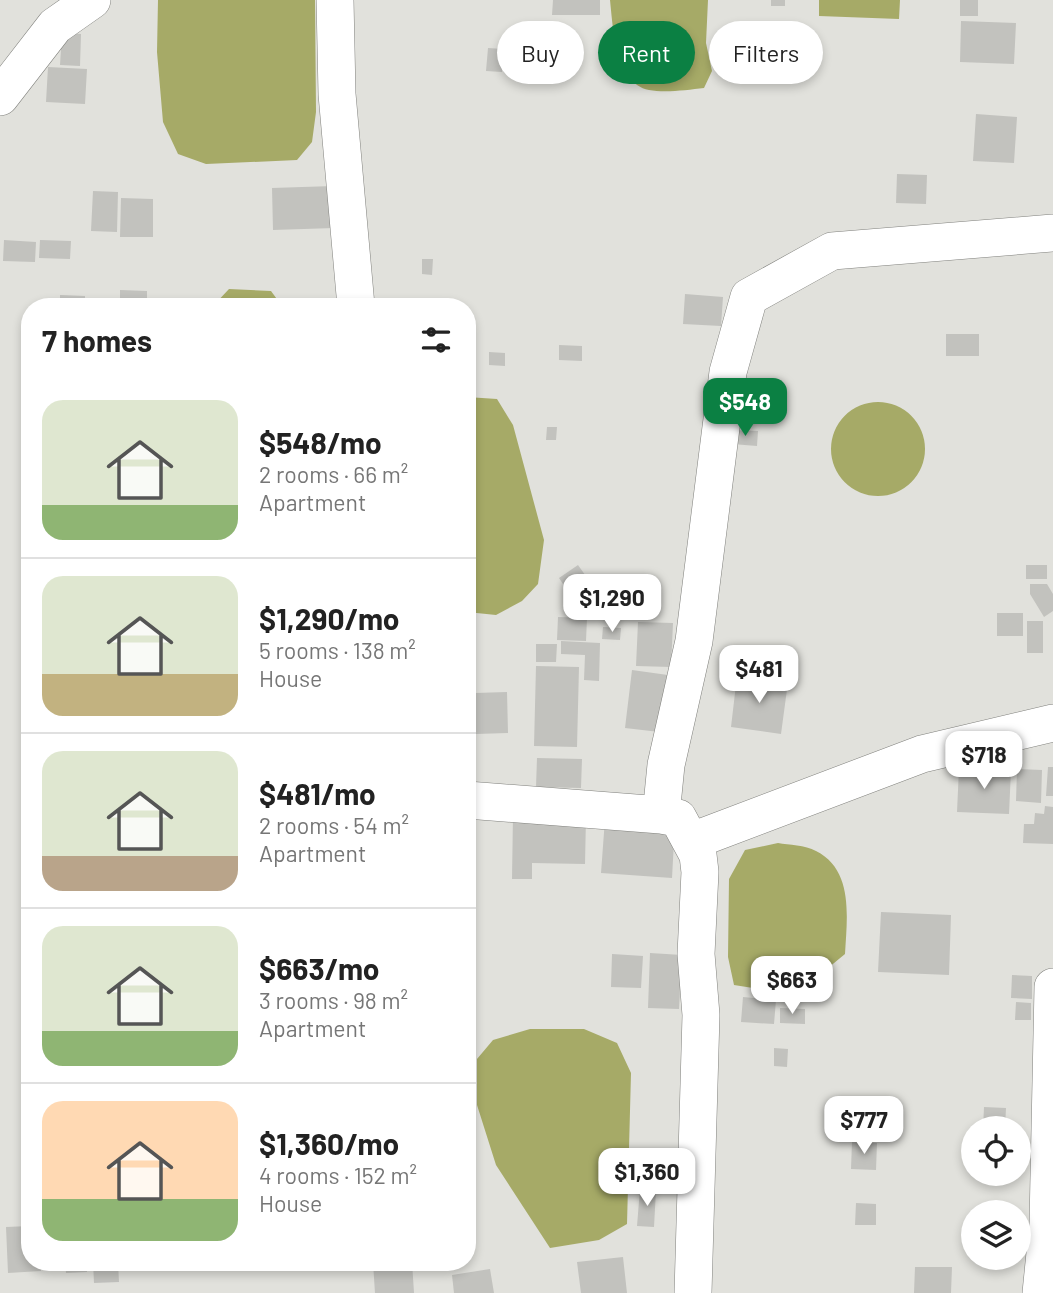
<!DOCTYPE html>
<html lang="en">
<head>
<meta charset="utf-8">
<style>
  :root { --surface:#fff; --page:#f2f2f2; --text:#222; --muted:#767676; --line:#e0e0e0; --accent:#0b8043 }
  body { margin:0; font-family:Barlow,sans-serif; background:var(--page); color:var(--text); height:100vh; display:flex; flex-direction:column; font-size:26px; white-space:nowrap }
  * { box-sizing:border-box; margin:0 }
  p { font-size:23px; color:var(--muted) }
  .icon { flex:none; width:38px; height:38px; fill:none; stroke:currentColor; stroke-width:2; stroke-linecap:round; stroke-linejoin:round }
  .map { position:relative; flex:1; overflow:hidden }
  .panel { position:absolute; left:21px; top:298px; width:455px; height:973px; display:flex; flex-direction:column; background:var(--surface); border-radius:28px; box-shadow:0 4px 10px #0003 }
  .panel>* { flex:none }
  .banner { position:absolute; left:497px; top:21px; width:450px; height:63px; display:flex; gap:14px }
  .controls { position:absolute; left:961px; top:1116px; display:grid; gap:14px }
  .controls a { display:grid; place-items:center; width:70px; height:70px; border-radius:50%; background:var(--surface); box-shadow:0 4px 10px #0003; font-size:35px }
  .price { position:absolute; translate:-50% -60px; padding:0 16px; border-radius:14px; background:#fff; color:#222; font-size:23px; line-height:46px; filter:drop-shadow(0 2px 4px #0008) }
  .price::after { content:''; position:absolute; left:50%; top:42px; width:21px; height:16px; margin-left:-10px; background:inherit; clip-path:polygon(0 0,100% 0,50% 100%) }
  .price.active { background:var(--accent); color:#fff }
  ul { padding:0; list-style:none }
  li { display:flex; align-items:center; gap:21px; height:175px; padding:0 21px }
  li+li { border-top:2px solid var(--line) }
  li span { display:grid; place-items:center; flex:none; width:196px; height:140px; border-radius:21px; color:#555 }
  li>.icon { margin-inline-start:auto }
  span .icon { width:84px; height:84px; fill:#fffc; stroke-width:1 }
  li b { font-size:30px }
  h2 { display:flex; justify-content:space-between; align-items:center; height:84px; padding:0 21px; font-size:30px }
  .tag { padding:0 24px; border-radius:32px; background:var(--surface); box-shadow:0 4px 10px #0003; font-size:24px; line-height:63px }
  .tag.active { background:var(--accent); color:#fff }
  .map>svg:first-child { display:block }
</style>
</head>
<body>
<div class="map">
<svg width="1053" height="1293" viewBox="0 0 1053 1293">
  <rect width="100%" height="100%" fill="#e1e1dc"/>
  <path fill="#a6aa67" d="M158,0H315L316,112L312,142L297,160L206,164L178,154L163,122L157,52Z
    M610,0H708L706,43L712,71L704,88C687,90 665,93 649,90C615,83 613,27 610,0Z
    M819,0H900L899,19L819,16Z
    M229,289L271,291L282,306H213Z
    M467,397L497,399L513,425L544,540L538,584L522,601L496,615L467,612Z
    M831 449a47 47 0 1 1 94 0a47 47 0 1 1-94 0Z
    M778,843C789,845 805,845 816,851C854,870 847,918 845,954L811,982L765,990L734,985L728,957L729,879L745,850Z
    M530,1029H584L617,1043L631,1073L627,1224L599,1240L550,1248L496,1165L477,1105V1059L493,1040Z"/>
  <path fill="#c2c2be" d="M553,0H600V15H552Z
    M771,0H785V6H771Z
    M960,0H978V16H960Z
    M961,21L1016,23L1014,64L960,62Z
    M62,33L81,34L80,66L60,65Z
    M507,43L538,44L537,61L506,60Z
    M488,48L503,49L502,72L486,71Z
    M48,67L87,69L85,104L46,102Z
    M976,114L1017,117L1014,163L973,161Z
    M897,174L927,175L926,204L896,203Z
    M333,186L334,228L273,230L272,188Z
    M93,191L118,192L117,232L91,231Z
    M121,198L153,199V237H120Z
    M4,240L36,242L35,262L3,261Z
    M40,240L71,241L70,259L39,258Z
    M422,259H433L432,275L422,274Z
    M120,290L147,291V306H120Z
    M685,294L723,297L721,326L683,324Z
    M60,295L85,296V306H60Z
    M946,334H979V356H946Z
    M559,345L582,346V361L559,360Z
    M489,352L505,353V366L489,365Z
    M547,427H557L556,440H546Z
    M732,430L758,431L757,446L732,444Z
    M578,565L593,586L573,599L559,578Z
    M1026,565H1047V579H1026Z
    M1030,584H1047L1053,594V611L1044,617L1030,594Z
    M997,613H1023V636H997Z
    M558,617L587,618L586,641L557,640Z
    M1027,621H1043V653H1027Z
    M638,622L673,623L671,667L636,666Z
    M603,627L621,628L620,640L602,639Z
    M561,641L600,643L599,681L584,680L585,655L561,654Z
    M467,642H470L473,673L467,674Z
    M536,644H557L556,662H536Z
    M536,666L579,667L577,747L534,746Z
    M632,670L675,676L668,733L625,728Z
    M737,676L788,682L781,734L731,727Z
    M507,692L508,733L476,734L475,693Z
    M467,741H475V773H467Z
    M537,758L582,759L581,788L536,787Z
    M1048,767H1053V796H1046Z
    M959,768L1011,770L1009,814L957,812Z
    M1017,769L1042,770L1041,803L1016,801Z
    M1045,806L1053,807V844L1023,843L1024,824H1034L1035,813L1044,814Z
    M513,815L586,817L585,864L532,863V879H512Z
    M605,819L675,823L672,878L601,873Z
    M881,912L951,915L949,975L878,972Z
    M650,953L682,955L679,1009L648,1008Z
    M612,954L643,956L641,988L611,987Z
    M1012,975L1032,976V999L1011,998Z
    M743,997L776,1000L774,1024L741,1022Z
    M1016,1002L1031,1003V1020H1015Z
    M780,1008L805,1009V1024L780,1023Z
    M774,1048L788,1049L787,1067L774,1066Z
    M984,1107L1006,1108L1005,1129H983Z
    M852,1142L877,1143L876,1170L851,1169Z
    M640,1189L656,1190L654,1227L637,1226Z
    M856,1203L876,1204V1225H855Z
    M30,1226V1262H41V1271L8,1273L6,1227Z
    M623,1257L627,1293H581L577,1262Z
    M65,1262H86L87,1272L66,1273Z
    M93,1262H118L119,1282L94,1283Z
    M373,1262H412L414,1293H375Z
    M915,1267H952L951,1293H914Z
    M490,1269L494,1293H454L452,1275Z"/>
  <g fill="none" stroke-linecap="round" stroke-linejoin="round">
    <g stroke="#80817d" stroke-width="38">
      <path id="minor" d="M335,0L337,94L356,306
        M0,97L55,26L92,0
        M467,800L661,815L678,818L698,855L700,872L696,954L701,1015L693,1293
        M661,815L666,765L694,641L728,372L749,297L832,251L1053,233
        M692,841L922,754L1053,723
        M1041,1293L1048,1223L1053,987"/>
    </g>
    <use href="#minor" stroke="#fff" stroke-width="37"/>
  </g>
</svg>
<div class="controls">
<a><svg class="icon" aria-label="locate" viewBox="0 0 24 24"><circle cx="12" cy="12" r="6"/><path d="M12 2v4M12 18v4M2 12h4M18 12h4"/></svg></a>
<a><svg class="icon" aria-label="layers" viewBox="0 0 24 24"><path d="M12 4l9 5-9 5-9-5zM3 14l9 5 9-5"/></svg></a>
</div>
<b class="price active" style="left:745px;top:438px">$548</b>
<b class="price" style="left:612px;top:634px">$1,290</b>
<b class="price" style="left:759px;top:705px">$481</b>
<b class="price" style="left:984px;top:791px">$718</b>
<b class="price" style="left:792px;top:1016px">$663</b>
<b class="price" style="left:864px;top:1156px">$777</b>
<b class="price" style="left:647px;top:1208px">$1,360</b>
<div class="banner">
<a class="tag">Buy</a>
<a class="tag active">Rent</a>
<a class="tag">Filters</a>
</div>
<section class="panel">
<h2>7 homes<svg class="icon" aria-label="filters" viewBox="0 0 24 24"><path d="M4 7h16M4 17h16"/><circle cx="9" cy="7" r="2"/><circle cx="15" cy="17" r="2"/></svg></h2>
<ul>
<li><span style="background:linear-gradient(#dfe7d0 75%,#8fb573 0)"><svg class="icon" aria-label="home" viewBox="0 0 24 24"><path d="M3 11l9-7 9 7M6 9v11h12V9"/></svg></span><div><b>$548/mo</b><p>2 rooms · 66 m²</p><p>Apartment</p></div></li>
<li><span style="background:linear-gradient(#dfe7d0 70%,#c2b280 0)"><svg class="icon" aria-label="home" viewBox="0 0 24 24"><path d="M3 11l9-7 9 7M6 9v11h12V9"/></svg></span><div><b>$1,290/mo</b><p>5 rooms · 138 m²</p><p>House</p></div></li>
<li><span style="background:linear-gradient(#dfe7d0 75%,#b9a48a 0)"><svg class="icon" aria-label="home" viewBox="0 0 24 24"><path d="M3 11l9-7 9 7M6 9v11h12V9"/></svg></span><div><b>$481/mo</b><p>2 rooms · 54 m²</p><p>Apartment</p></div></li>
<li><span style="background:linear-gradient(#dfe7d0 75%,#8fb573 0)"><svg class="icon" aria-label="home" viewBox="0 0 24 24"><path d="M3 11l9-7 9 7M6 9v11h12V9"/></svg></span><div><b>$663/mo</b><p>3 rooms · 98 m²</p><p>Apartment</p></div></li>
<li><span style="background:linear-gradient(#ffd9b3 70%,#8fb573 0)"><svg class="icon" aria-label="home" viewBox="0 0 24 24"><path d="M3 11l9-7 9 7M6 9v11h12V9"/></svg></span><div><b>$1,360/mo</b><p>4 rooms · 152 m²</p><p>House</p></div></li>
</ul>
</section>
</div>
</body>
</html>
